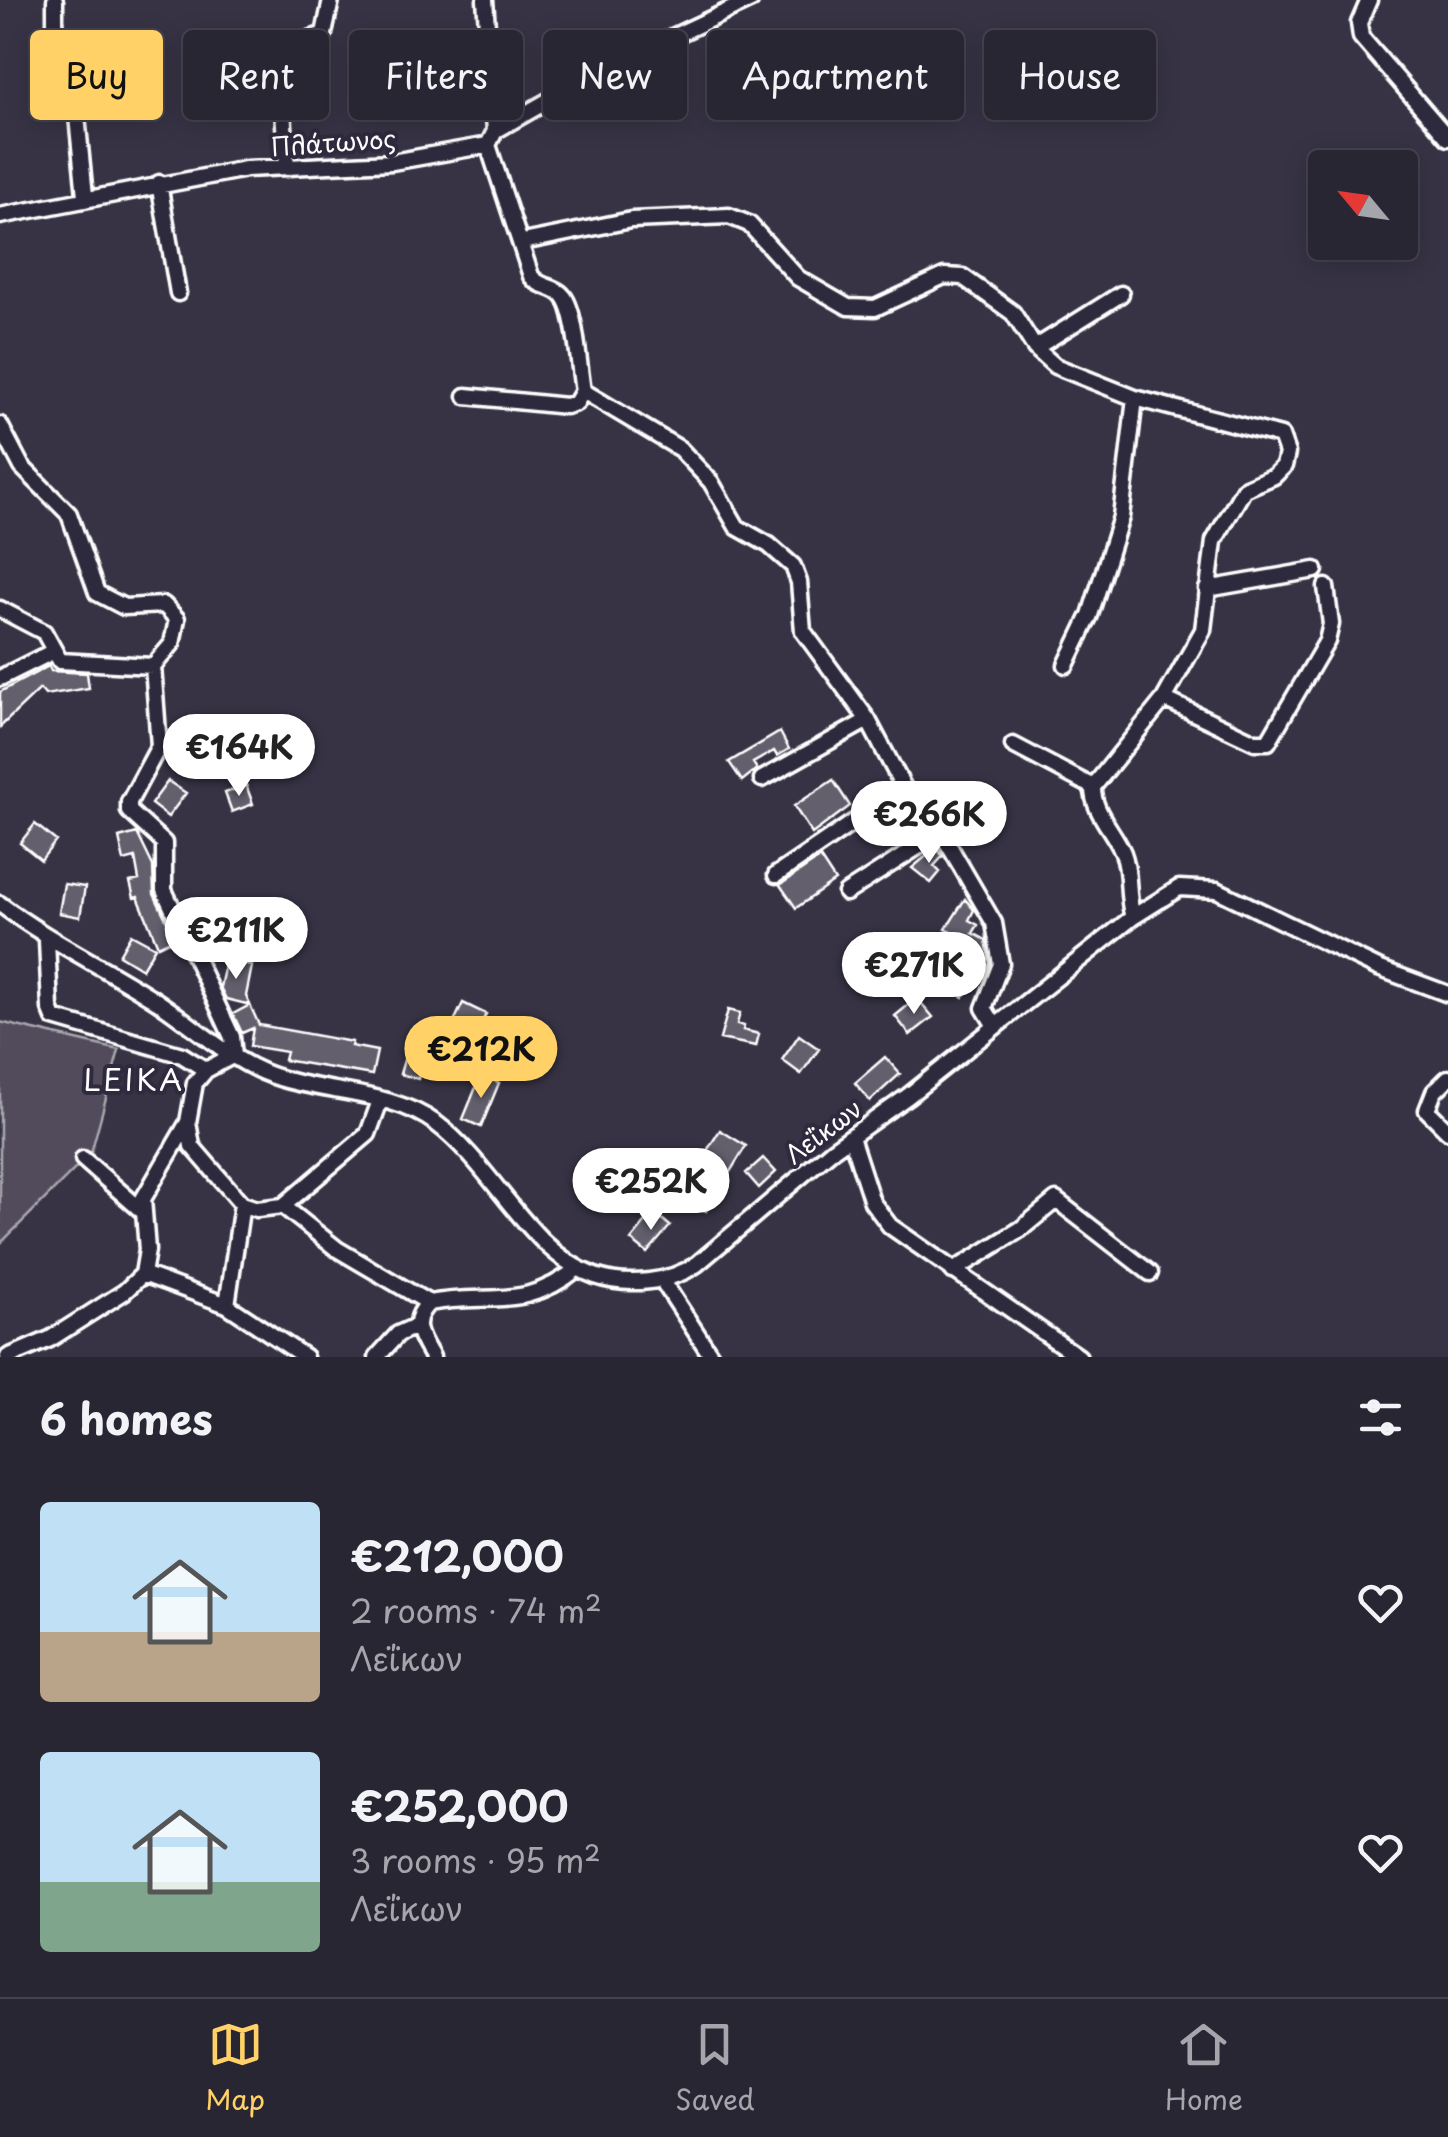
<!DOCTYPE html>
<html lang="en">
<head>
<meta charset="utf-8">
<style>
  :root { --surface:#292634; --page:#312e3c; --text:#f1f3f6; --muted:#a5a5ac; --line:#45434f; --accent:#ffd166 }
  body { margin:0; font-family:"Playpen Sans",sans-serif; background:var(--page); color:var(--text); height:100vh; display:flex; flex-direction:column; font-size:38px; white-space:nowrap }
  * { box-sizing:border-box; margin:0 }
  p { font-size:32px; color:var(--muted) }
  .icon { flex:none; width:55px; height:55px; fill:none; stroke:currentColor; stroke-width:2; stroke-linecap:round; stroke-linejoin:round }
  .map { position:relative; height:1357px; overflow:hidden }
  .panel { display:flex; flex-direction:column; background:var(--surface); flex:1 }
  .panel>* { flex:none }
  .top-card { position:absolute; left:30px; top:30px; width:1390px; height:90px; display:flex; gap:20px }
  .needle { width:65px; rotate:299deg }
  .fabs { position:absolute; left:1308px; top:150px; display:grid; gap:20px }
  .fabs a { display:grid; place-items:center; width:110px; height:110px; border-radius:10px; background:var(--surface); box-shadow:0 5px 25px #0003,0 0 0 2px var(--line); font-size:50px }
  .price { position:absolute; translate:-50% -85px; padding:0 22px; border-radius:35px; background:#fff; color:#222; font-size:32px; line-height:65px; filter:drop-shadow(0 2px 5px #0008) }
  .price::after { content:''; position:absolute; left:50%; top:60px; width:30px; height:22px; margin-left:-15px; background:inherit; clip-path:polygon(0 0,100% 0,50% 100%) }
  .price.selected { background:var(--accent); color:#111 }
  ul { padding:0; list-style:none }
  li { display:flex; align-items:center; gap:30px; height:250px; padding:0 40px }
  li span { display:grid; place-items:center; flex:none; width:280px; height:200px; border-radius:10px; color:#555 }
  li>.icon { margin-inline-start:auto }
  span .icon { width:120px; height:120px; fill:#fffc; stroke-width:1 }
  li b { font-size:42px }
  h2 { display:flex; justify-content:space-between; align-items:center; height:120px; padding:0 40px; font-size:42px }
  .tag { padding:0 35px; border-radius:10px; background:var(--surface); box-shadow:0 5px 25px #0003,0 0 0 2px var(--line); font-size:35px; line-height:90px }
  .tag.selected { background:var(--accent); color:#111 }
  .dock { display:flex; justify-content:space-around; align-items:center; height:140px; border-top:2px solid var(--line); background:var(--surface); font-size:28px; color:var(--muted) }
  .dock a { display:grid; justify-items:center; gap:5px }
  .dock .selected { color:var(--accent) }
  .map>svg:first-child { display:block }
</style>
</head>
<body>
<div class="map">
<svg width="1448" height="1357" viewBox="0 0 1448 1357">
  <rect width="100%" height="100%" fill="#373345"/>
  <filter id="ink" filterUnits="userSpaceOnUse"><feTurbulence type="fractalNoise" baseFrequency=".01" numOctaves="2"/><feDisplacementMap in="SourceGraphic" scale="20" xChannelSelector="R" yChannelSelector="G"/><feConvolveMatrix kernelMatrix="1 2 1 2 8 2 1 2 1" color-interpolation-filters="sRGB"/></filter>
  <g filter="url(#ink)">
    <path fill="#514c5c" stroke="#a8a6ae" stroke-width="2.5" d="M0,1022L119,1050L91,1153L0,1244Z"/>
    <path fill="#635f6d" stroke="#fff" stroke-width="2.5" d="M49,666L51,671L87,673L89,688L45,695L40,689L0,727V692Z
      M780,732L789,749L777,756L774,751L753,763L757,769L742,781L729,762Z
      M833,780L850,806L812,834L794,806Z
      M168,781L186,793L168,817L151,804Z
      M246,785L253,804L232,812L225,793Z
      M35,824L56,841L41,860L20,843Z
      M137,833L153,866L154,894L175,938L158,946L138,897L134,898L130,882L139,880L135,858L124,861L119,838Z
      M936,848L943,856L934,866L940,872L931,883L912,868Z
      M820,858L835,881L796,908L780,885Z
      M64,884L85,887L80,917L59,913Z
      M965,899L974,910L969,920L978,925L973,933L986,940L990,963L984,977L979,974L963,997L928,973L939,957L954,966L967,942L946,929Z
      M131,934L155,947L142,969L119,955Z
      M226,960L252,966L246,996L250,1005L226,999L220,987Z
      M917,998L933,1017L910,1035L895,1016Z
      M463,1003L486,1014L472,1041L450,1030Z
      M250,1005L259,1025L352,1042L351,1046L377,1051L372,1075L284,1060L286,1052L250,1046L253,1028L242,1033L233,1014Z
      M728,1010L740,1013L737,1024L744,1026L743,1030L759,1034L756,1046L720,1039Z
      M412,1033L424,1037L420,1051L426,1053L418,1079L400,1074Z
      M799,1035L819,1049L801,1074L782,1060Z
      M885,1057L900,1074L870,1101L855,1083Z
      M481,1075L499,1083L481,1127L463,1119Z
      M720,1130L746,1146L706,1211L686,1202L706,1163L701,1160Z
      M763,1158L776,1172L759,1188L746,1173Z
      M654,1212L670,1226L647,1253L631,1240Z"/>
    <g fill="none" stroke-linecap="round" stroke-linejoin="round">
      <g stroke="#fff" stroke-width="21">
        <path id="minor" d="M55,0V27L76,106L85,196
          M485,0L495,131
          M1369,0L1359,23L1361,37L1448,138
          M488,145L531,276C540,289 556,285 564,297C576,313 579,369 583,391L680,449L711,482L737,527L769,545L793,566L799,582L803,631L868,720L904,788L941,832L994,923L1001,964L984,1008L995,1026
          M287,168L281,82L298,43L324,34L331,0
          M159,183L178,293
          M0,216L246,169L392,162L488,145L495,131L602,70L751,0
          M523,242L631,220L729,216L749,224L798,278L848,307L875,308L944,276L963,277L1013,313L1035,348L1055,366L1135,398L1281,436L1287,453L1284,466L1274,476L1244,489L1214,541L1203,630L1164,699L1093,787C1092,811 1114,831 1123,853C1131,873 1126,896 1133,917
          M1035,348L1121,294
          M466,396L566,406L576,403L583,391
          M0,425L22,467L69,514L97,593L124,607L164,605L177,619L172,644L153,666L60,661L44,632L0,609
          M1207,589L1315,570
          M1066,665L1090,615L1121,517L1135,398
          M153,666L159,746L129,802V811L164,843V890L232,1037L234,1055
          M0,678L52,652
          M1164,699L1255,742H1268L1327,641L1331,624L1326,587
          M1013,745L1093,787
          M762,779L868,720
          M776,875L904,788
          M846,893L941,832
          M0,904C47,940 99,964 149,996C187,1019 221,1054 263,1072C318,1095 388,1088 437,1124C493,1166 530,1253 595,1276C627,1287 670,1283 697,1264L832,1150L908,1096L1133,917L1179,888L1217,890L1378,968L1448,994
          M47,940L50,1008L54,1018L182,1055L206,1070
          M1448,1078L1434,1092L1427,1110L1448,1131
          M188,1122L192,1146L242,1204L227,1305
          M851,1137L872,1202L890,1226L1079,1357
          M83,1159L141,1210
          M242,1204L257,1209L283,1206L368,1134L380,1101
          M283,1206L337,1249L429,1303
          M953,1271L1021,1229L1056,1200L1150,1273
          M143,1274L227,1305L305,1357
          M662,1280L712,1357
          M8,1357L50,1339L124,1292L143,1274L147,1250L143,1199L188,1122L195,1083L206,1070L234,1055
          M377,1357L398,1334L416,1326
          M432,1357C420,1337 409,1321 429,1303C489,1292 524,1312 578,1268"/>
      </g>
      <use href="#minor" stroke="#2f2a3d" stroke-width="14"/>
    </g>
  </g>
  <g text-anchor="middle" dominant-baseline="central" stroke-width="8" stroke-linejoin="round" paint-order="stroke">
    <g font-size="25" fill="#fff" stroke="#2f2a3d">
      <text transform="translate(333 142) rotate(-4)">Πλάτωνος</text>
      <text transform="translate(823 1131) rotate(-37)">Λεΐκων</text>
    </g>
    <g font-size="30" letter-spacing="2.5" fill="#fff" stroke="#2f2a3d">
      <text x="134" y="1078">LEIKA</text>
    </g>
  </g>
</svg>
<div class="fabs">
<a><svg class="needle" viewBox="-14 -14 28 28"><path d="M0-13l5 13h-10z" fill="#e53935"/><path d="M0 13l5-13h-10z" fill="#a5a5ac"/></svg></a>
</div>
<b class="price" style="left:239px;top:799px">€164K</b>
<b class="price" style="left:929px;top:866px">€266K</b>
<b class="price" style="left:236px;top:982px">€211K</b>
<b class="price" style="left:914px;top:1017px">€271K</b>
<b class="price selected" style="left:481px;top:1101px">€212K</b>
<b class="price" style="left:651px;top:1233px">€252K</b>
<div class="top-card">
<a class="tag selected">Buy</a>
<a class="tag">Rent</a>
<a class="tag">Filters</a>
<a class="tag">New</a>
<a class="tag">Apartment</a>
<a class="tag">House</a>
</div>
</div>
<section class="panel">
<h2>6 homes<svg class="icon" aria-label="filters" viewBox="0 0 24 24"><path d="M4 7h16M4 17h16"/><circle cx="9" cy="7" r="2"/><circle cx="15" cy="17" r="2"/></svg></h2>
<ul>
<li><span style="background:linear-gradient(#bfe0f5 65%,#b9a48a 0)"><svg class="icon" aria-label="home" viewBox="0 0 24 24"><path d="M3 11l9-7 9 7M6 9v11h12V9"/></svg></span><div><b>€212,000</b><p>2 rooms · 74 m²</p><p>Λεΐκων</p></div><svg class="icon" aria-label="heart" viewBox="0 0 24 24"><path d="M12 20l-8-8c-3-5 5-10 8-4 3-6 11-1 8 4z"/></svg></li>
<li><span style="background:linear-gradient(#bfe0f5 65%,#7fa58c 0)"><svg class="icon" aria-label="home" viewBox="0 0 24 24"><path d="M3 11l9-7 9 7M6 9v11h12V9"/></svg></span><div><b>€252,000</b><p>3 rooms · 95 m²</p><p>Λεΐκων</p></div><svg class="icon" aria-label="heart" viewBox="0 0 24 24"><path d="M12 20l-8-8c-3-5 5-10 8-4 3-6 11-1 8 4z"/></svg></li>
</ul>
</section>
<nav class="dock">
<a class="selected"><svg class="icon" aria-label="map" viewBox="0 0 24 24"><path d="M3 6l6-2 6 2 6-2v14l-6 2-6-2-6 2zM9 4v14M15 6v14"/></svg>Map</a>
<a><svg class="icon" aria-label="saved" viewBox="0 0 24 24"><path d="M7 4h10v16l-5-4-5 4z"/></svg>Saved</a>
<a><svg class="icon" aria-label="home" viewBox="0 0 24 24"><path d="M3 11l9-7 9 7M6 9v11h12V9"/></svg>Home</a>
</nav>
</body>
</html>
